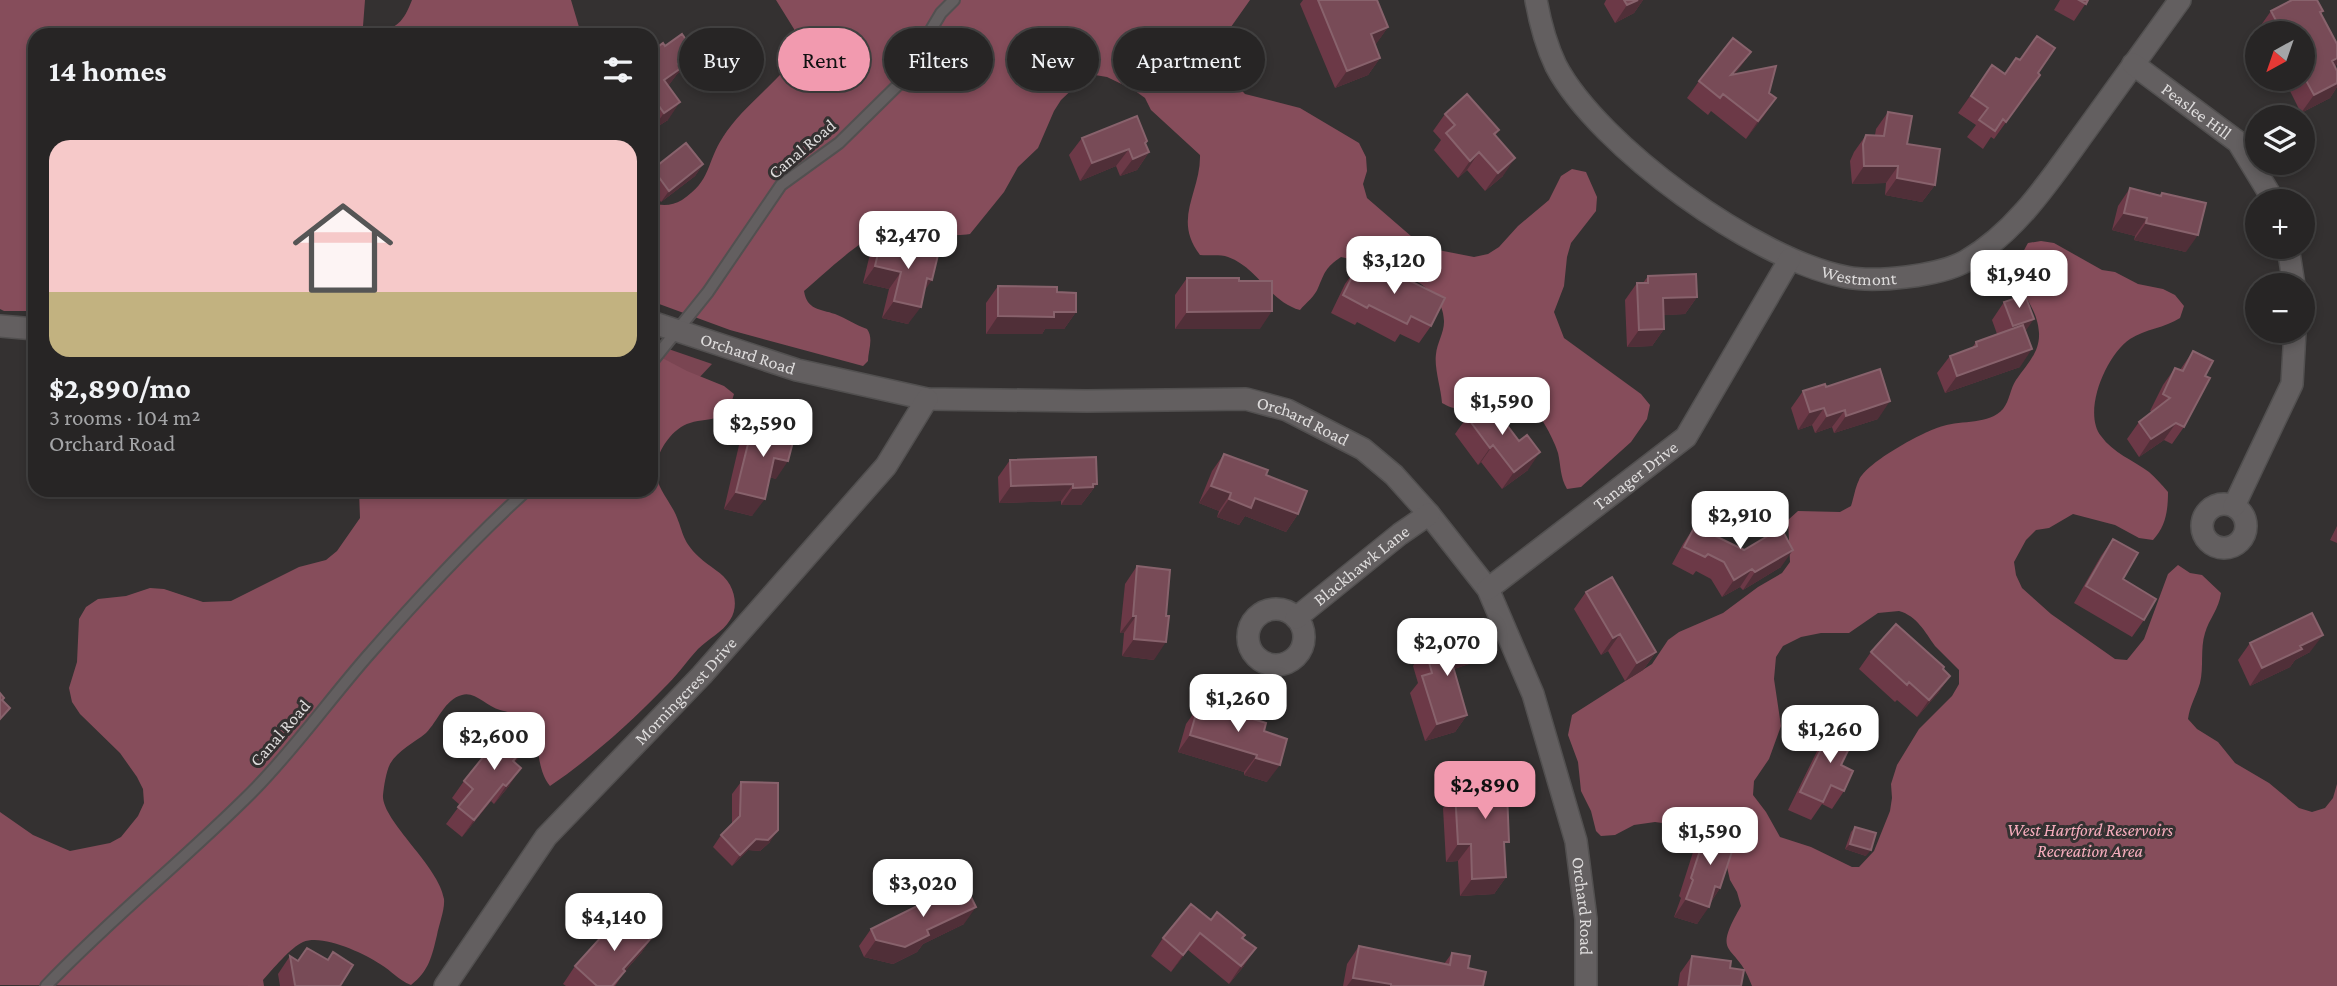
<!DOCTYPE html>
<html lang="en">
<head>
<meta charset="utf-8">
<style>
  :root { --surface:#272525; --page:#333132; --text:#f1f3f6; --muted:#a4a5a7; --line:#434242; --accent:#f29aaf }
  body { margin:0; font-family:"Crimson Pro",serif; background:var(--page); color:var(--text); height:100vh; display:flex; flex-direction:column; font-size:26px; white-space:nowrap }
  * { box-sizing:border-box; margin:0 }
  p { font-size:23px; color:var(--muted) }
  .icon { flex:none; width:38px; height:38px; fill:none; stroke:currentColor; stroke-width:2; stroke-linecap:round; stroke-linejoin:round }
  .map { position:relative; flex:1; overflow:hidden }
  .details { position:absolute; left:28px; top:28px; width:630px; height:469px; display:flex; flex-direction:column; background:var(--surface); border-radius:21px; box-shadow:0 4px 10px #0003,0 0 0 2px var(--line) }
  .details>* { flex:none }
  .banner { position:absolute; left:679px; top:28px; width:665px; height:63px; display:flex; gap:14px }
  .needle { width:46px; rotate:220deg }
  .fabs { position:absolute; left:2245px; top:21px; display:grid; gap:14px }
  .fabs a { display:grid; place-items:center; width:70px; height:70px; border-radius:50%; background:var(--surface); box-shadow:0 4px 10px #0003,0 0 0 2px var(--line); font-size:35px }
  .price { position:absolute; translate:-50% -60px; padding:0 16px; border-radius:14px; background:#fff; color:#222; font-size:23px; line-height:46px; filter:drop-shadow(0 2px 4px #0008) }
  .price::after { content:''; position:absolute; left:50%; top:42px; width:21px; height:16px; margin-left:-10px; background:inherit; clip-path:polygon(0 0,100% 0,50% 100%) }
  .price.current { background:var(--accent); color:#111 }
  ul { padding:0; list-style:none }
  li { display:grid; align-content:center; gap:14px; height:371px; padding:0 21px }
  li+li { border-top:2px solid var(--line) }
  li span { display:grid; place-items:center; height:217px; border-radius:21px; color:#555 }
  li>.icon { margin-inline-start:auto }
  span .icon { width:126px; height:126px; fill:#fffc; stroke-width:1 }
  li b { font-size:30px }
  h2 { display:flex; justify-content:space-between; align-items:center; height:84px; padding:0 21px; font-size:30px }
  .pill { padding:0 24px; border-radius:32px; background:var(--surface); box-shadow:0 4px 10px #0003,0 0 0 2px var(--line); font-size:24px; line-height:63px }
  .pill.current { background:var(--accent); color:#111 }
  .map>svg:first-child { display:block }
</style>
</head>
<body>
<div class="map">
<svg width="2337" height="986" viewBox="0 0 2337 986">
  <rect width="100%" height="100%" fill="#343131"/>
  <path fill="#7a4552" d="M651,343L712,364L651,429Z"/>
  <path fill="#864d5b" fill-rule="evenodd" d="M0,0H365L363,26L370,35H35V311H4L0,309Z
    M412,0H571L579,27L578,35H376C398,26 403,23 412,0Z
    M776,0H1250L1226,34L1221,47L1222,61L1226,74L1245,94L1300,108L1359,143L1366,157L1367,171L1363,184L1367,198L1419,243L1433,249L1474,257L1488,254L1499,247L1518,226L1549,200L1561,176L1572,169L1586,172L1597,197L1596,211L1571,243L1567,257L1564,286L1554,312L1564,338L1641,394L1650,405L1647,419L1631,442L1581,487L1567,489C1560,477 1561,466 1558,453C1555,442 1540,412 1530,407C1518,400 1495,400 1482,402C1464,405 1461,414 1442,403C1441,388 1434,368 1436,354C1437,343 1444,333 1444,322C1445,278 1375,264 1341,257C1325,268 1325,272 1318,288C1315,296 1306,303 1300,310C1270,302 1257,267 1228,257C1220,254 1209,256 1200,255C1172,219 1201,192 1200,155L1151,110L1145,98L1134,90L1107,77L1095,75L1082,80L1061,100L1054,111L1038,148L1018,167L1004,192L970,234C943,238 931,229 907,223C882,218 823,275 804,291C807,310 820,309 835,314C846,318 855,325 867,329C874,339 868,350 868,361L863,366L730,330L651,301V203C662,206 672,206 682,200C712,180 706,163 723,137C742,107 775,85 796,56L794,29Z
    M2041,241L2054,243L2102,270L2115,272L2138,284L2163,289L2175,295L2184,306L2180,318C2165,328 2145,329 2130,339C2106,355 2082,412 2101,436C2113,453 2133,460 2149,472C2156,478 2162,485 2168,492C2168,510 2166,526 2153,540L2139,538L2115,525L2073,514L2049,528L2036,530L2026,540L2014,562L2016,575L2022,588L2051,614L2115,659L2127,660L2144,639L2168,574L2178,565L2190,573L2202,575L2221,593C2219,609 2209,619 2205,633C2200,649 2204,667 2200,683C2196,696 2190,705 2188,719L2197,729L2218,742L2235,763L2269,783L2299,808L2312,812L2325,808L2333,798L2337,784V986H1752C1736,940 1710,960 1741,906L1737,892L1730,880L1720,837L1710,827L1682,828L1669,824L1655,822L1634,825L1615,835L1601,836L1596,831L1591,811L1581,791L1578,762L1568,735L1572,715L1652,664L1668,640L1679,632L1723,613L1758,587L1782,573L1790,562L1788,520L1798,511L1840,512L1851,506C1854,497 1855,488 1859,480C1867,462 1924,431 1943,426C1962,420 1989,425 2003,409C2010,400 2010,389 2016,380C2026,365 2040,353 2039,333C2037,295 2001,288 2028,243ZM1899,611C1917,616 1925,632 1935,646C1943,654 1951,662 1959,670V684L1952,696L1919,729L1897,765L1891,784L1892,798L1890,811L1874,851L1859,867H1852L1811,847L1780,837L1766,812L1753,795L1754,781L1769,759L1781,726L1774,679L1776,657L1783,646L1801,637L1821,633H1849L1878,613Z
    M651,352L687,371L724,386L734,394C726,425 712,416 690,423C673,428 658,449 656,467C655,485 666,496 674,511C684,531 680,539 699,557C709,567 723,572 730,585C736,596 737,610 730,620C723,632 708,639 698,649C686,662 676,677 663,689C629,724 590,759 550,786C533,765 543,734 525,719C517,712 509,713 500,710C487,707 475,691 462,695C445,699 438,721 426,733C414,743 398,750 390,764C386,772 384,786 383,795C381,820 439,866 444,899C445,910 439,924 437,935C432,956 429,971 411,985C398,980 392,971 380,964C363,953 323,934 303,942C291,947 272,970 263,980L264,986L0,985V812L33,835L70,851L110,843L121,837L138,816L144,803L143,789L137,777L120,753L80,714L72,702L69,688L77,662L79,619L86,607L98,599L126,596L150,588L164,589L203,602L231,601L299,567L326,560L337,551L360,518L359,490H651Z"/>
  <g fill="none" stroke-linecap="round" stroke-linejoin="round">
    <g stroke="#525050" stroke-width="14">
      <path id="lane" d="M651,363L708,292L781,185L839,143L898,85L941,13L954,0
        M46,986C111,918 185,859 251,793C295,749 331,697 372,651C421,595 472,540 527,490"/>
    </g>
    <g stroke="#525050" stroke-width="24">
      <g id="street">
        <path id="s1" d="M1536,0C1540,22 1546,45 1556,66C1599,147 1756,260 1846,277C1876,283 1939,276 1966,261C2018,231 2052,177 2087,129C2118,86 2149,43 2180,0"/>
        <path id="s2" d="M2133,64L2238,142L2274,201"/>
        <path d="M2288,247L2294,285"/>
        <path id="s3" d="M651,322L797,370L927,399L1087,401L1246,399L1287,410L1363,449L1394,475L1429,514L1488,589L1533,694L1576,841L1586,919V986"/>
        <path d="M0,326L35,329"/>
        <circle cx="2224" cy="526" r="22"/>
        <path d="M2234,506L2292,384L2295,331"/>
        <path id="s4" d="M1488,589L1686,437L1790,259"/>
        <circle cx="1276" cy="637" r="28"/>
        <path id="s5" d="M1296,618L1400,534L1429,514"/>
        <path id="s6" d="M445,986L546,837L702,675L886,466L927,399"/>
      </g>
    </g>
    <use href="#lane" stroke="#635f60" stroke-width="10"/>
    <use href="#street" stroke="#635f60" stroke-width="21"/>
  </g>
  <path fill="#6c3947" d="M1303,0H1377L1388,27L1375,45L1380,58L1368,75L1335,88L1300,4Z
    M1606,0H1643L1634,13L1615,23L1604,4Z
    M2060,0H2088L2074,21L2054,10Z
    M2271,11H2323L2321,14L2337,44V64L2335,67L2337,71V87L2330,98L2301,113L2289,89L2295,80L2294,79H2303V33H2261L2259,28Z
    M651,43L655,49L683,70L677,74L668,86V120L652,130L651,129Z
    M1751,52L1734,75L1769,93L1776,98L1746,139L1711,111L1708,115L1687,98L1699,81Z
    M1992,65L2005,74L2038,73L2040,75L1994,139L1991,137L1983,149L1967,137L1976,125L1958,113Z
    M1888,112L1907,144L1935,185L1922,202L1885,195L1886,183L1852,184L1850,161L1854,152L1866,135H1875L1876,129Z
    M1445,114L1499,130L1495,136L1503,176L1485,191L1467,170L1458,178L1434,150L1441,140L1433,131Z
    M1082,138L1145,144L1149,152L1137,170L1120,176L1116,166L1080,181L1069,155Z
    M703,164L695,176L661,202L651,189V171L653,169Z
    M2130,188L2160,195L2162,193L2186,252L2134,240L2135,236L2112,230L2118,206Z
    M881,241L925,290L908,324L882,318L889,289L863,283L869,258Z
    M1357,267L1380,278L1386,269L1431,326L1419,343L1400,334L1395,342L1357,322L1355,325L1331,313L1345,284Z
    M1648,276L1697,297L1685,314L1664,315V329L1652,346L1627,347L1625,300L1637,283H1643Z
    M1187,278L1239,281L1260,329H1175V295Z
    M998,286L1057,292L1076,312L1064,329H1045L1042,334H986V303Z
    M2004,302L2025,331L2020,367L1945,393L1937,373L1950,356L1972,348L1976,342L1997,334L1992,320Z
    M2193,351L2205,376L2184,427L2172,444L2164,440L2139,457L2127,439L2139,422L2152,412L2150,411L2163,385L2175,368L2180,370Z
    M1826,387L1878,419L1834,433L1832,427L1815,433L1812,425L1798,430L1791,408L1803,391Z
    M1467,417L1519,441L1528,470L1502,489L1481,462L1478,465L1455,434Z
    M753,424L776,479L770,477L752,516L724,509L740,441Z
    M1224,454L1266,475L1298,514L1286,532L1245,516L1239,525L1217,517L1219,511L1199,503L1212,471Z
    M1010,460L1097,484L1081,505H1061V501L999,503L998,477Z
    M1695,526L1744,550L1781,567L1743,590L1740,587L1722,597L1711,579L1696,571L1693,575L1672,564L1683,544Z
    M2337,526V543L2330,540Z
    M2113,539L2123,579L2144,620L2132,637L2074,603L2101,556Z
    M1137,566L1154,660L1122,656L1124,633H1120L1125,584Z
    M1586,592L1656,652L1643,670L1625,681L1608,651L1601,655L1574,609Z
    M2250,643L2310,652L2295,660L2290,667L2250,686L2238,660Z
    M1425,648L1472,663L1454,669L1467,715L1455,732L1425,741L1410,693L1418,683L1413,666Z
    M1871,652L1943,669L1950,676L1938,693L1917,717L1897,700L1895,702L1859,669Z
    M1211,706L1264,731L1267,782L1244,775V772L1178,752L1186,724L1198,707L1208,710Z
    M1834,723L1841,765L1844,791L1832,809L1822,804L1811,820L1788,810L1822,741Z
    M534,736L514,763L509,786L494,804L491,801L462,837L446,824L460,805L452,798L464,781L493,756Z
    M1466,769L1504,849L1506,877L1494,894L1460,896L1458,861L1446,862L1443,808L1455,792L1454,786Z
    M741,782L770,842L760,851L748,850L732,866L713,847L721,835L732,824V794Z
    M1855,827L1866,856L1845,849L1851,832Z
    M1707,829L1720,888L1697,924L1674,917L1681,898L1679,896L1695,846Z
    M935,902L964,924L923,944L917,952L893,964L864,957L859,946L871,929Z
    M1211,920L1243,938L1244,966L1229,984L1188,950L1171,972L1151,956L1163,938Z
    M653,936L641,953L625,971L615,986H566L563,984L575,966L606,939Z
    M1359,946L1444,964L1452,953L1468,968L1483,986H1343L1347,964Z
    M333,952L340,986H280L278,974L290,956L298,961L328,960Z
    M1692,956L1730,968L1741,986H1678L1680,973Z"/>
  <path fill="#502f38" d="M1638,0H1643L1634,13L1615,23L1627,5Z
    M1388,27L1376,44L1358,51L1371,34Z
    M695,52L683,70L677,74L669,85L651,98L664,80L678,64Z
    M1751,52L1739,69L1719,93L1731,75Z
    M1380,58L1368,75L1335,88L1347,71Z
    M2337,58V64L2331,73L2332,61Z
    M2337,83V87L2330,98L2301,113L2314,95Z
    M1776,98L1764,116L1746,139L1758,121Z
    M680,102L668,120L652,130L664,113Z
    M1147,141L1136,157L1149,152L1137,170L1120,176L1145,143Z
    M1129,149L1116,166L1080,181L1092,163Z
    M1479,152L1467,170L1458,178L1470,161Z
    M1515,158L1503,176L1485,191L1498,173Z
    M703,164L695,176L661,202L669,191Z
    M1864,166H1898L1886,183L1852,184Z
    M1897,178L1935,185L1922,202L1885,195Z
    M2124,213L2147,218L2135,236L2112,230Z
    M2146,223L2198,235L2186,252L2134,240Z
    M875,266L901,272L889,289L863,283Z
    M927,278L932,280L920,297Z
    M1697,297L1685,314L1651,316L1663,298Z
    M894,301L921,307L908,324L882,318Z
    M1272,311L1260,329H1175L1187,312Z
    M1054,312H1076L1064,329H1045L1042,334H986L998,316Z
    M2034,319L2022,336L2001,344L2013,326Z
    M1664,329L1652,346L1627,347L1639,330Z
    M2032,349L2020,367L1945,393L1957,376Z
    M1890,401L1878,419L1834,433L1846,416Z
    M1824,408L1812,425L1798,430L1810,412Z
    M1845,410L1832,427L1815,433L1827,416Z
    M2176,423L2164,440L2139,457L2151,439Z
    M1493,445L1481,462L1478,465L1490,448Z
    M1540,452L1528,470L1502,489L1514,472Z
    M774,458L788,461L776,479L762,475Z
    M1073,484L1061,501L999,503L1011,486Z
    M1097,484L1081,505H1061L1073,488Z
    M1211,486L1231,493L1219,511L1199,503Z
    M736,492L765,499L752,516L724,509Z
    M1255,498L1298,514L1286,532L1245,516L1239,525L1217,517L1229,499Z
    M1793,550L1781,567L1743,590L1755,572Z
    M1752,569L1740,587L1722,597L1734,580Z
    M1133,616H1136L1124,633H1120Z
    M1620,634L1608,651L1601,655L1613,638Z
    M2323,635L2310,652L2295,660L2290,667L2250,686L2262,668L2300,646Z
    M1134,639L1166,642L1154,660L1122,656Z
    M1484,645L1472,663L1438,674L1450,656Z
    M1656,652L1643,670L1625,681L1637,663Z
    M1950,676L1938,693L1917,717L1929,700Z
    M1467,715L1455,732L1425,741L1437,724Z
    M1190,735L1257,755L1244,772L1178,752Z
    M534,736L522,754L501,779L513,761Z
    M1256,758L1280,765L1267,782L1244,775Z
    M521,768L509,786L494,804L506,786Z
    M503,784L491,801L462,837L474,820Z
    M778,830L770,842L760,851L748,850L732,866L740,855L756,839Z
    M1458,844H1471L1458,861L1446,862Z
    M1850,844L1871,850L1866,856L1845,849Z
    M1506,877L1494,894L1460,896L1472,879Z
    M1715,886L1720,888L1708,906Z
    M1686,899L1709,907L1697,924L1674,917Z
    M976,907L964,924L923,944L917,952L893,964L864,957L876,940L927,930Z
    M1200,933L1188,950L1171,972L1183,955Z
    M653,936L641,953L611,986L623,969Z
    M1256,948L1244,966L1229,984L1241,966Z
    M1353,978L1391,984L1390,986H1347Z"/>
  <path fill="#784b57" stroke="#88626c" stroke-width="2" d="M1318,0H1377L1388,27L1371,34L1380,58L1347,71Z
    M1624,0H1638L1627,5Z
    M2079,0H2088L2086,4Z
    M2292,0H2317L2323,11L2320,12L2337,44V58L2332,61L2337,71V83L2314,95L2303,75V71L2309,67L2303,55V33H2292L2289,29L2282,32L2271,11Z
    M682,34L695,52L678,64L681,68L664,80L680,102L664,113L651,95V43L655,49L663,43L665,46Z
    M2037,36L2055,48L2038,73L2040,75L2006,122L2003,119L1995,131L1979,120L1988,108L1971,96L1992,65L2005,74L2016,58L2020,60Z
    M1733,38L1751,52L1731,75L1776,66L1769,93L1776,98L1758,121L1723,94L1720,98L1699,81Z
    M1467,94L1499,130L1494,134L1515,158L1498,173L1479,152L1470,161L1446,133L1455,125L1445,114Z
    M1888,112L1912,116L1907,144L1940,149L1935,185L1897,178L1898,166H1864L1863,144L1866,135L1884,136Z
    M1137,116L1147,141L1145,143L1149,152L1133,159L1129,149L1092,163L1082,138Z
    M686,143L703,164L669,191L653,169Z
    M2130,188L2161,196L2162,193L2206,203L2198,235L2146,223L2147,218L2124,213Z
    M881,241L938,255L932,280L927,278L921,307L894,301L901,272L875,266Z
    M1357,267L1381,279L1386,269L1445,298L1431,326L1411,316L1407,324L1369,305L1367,308L1343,295Z
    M1696,274L1697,297L1663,298L1664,329L1639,330L1637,283H1648V276Z
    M1187,278H1239V281H1272V311L1187,312Z
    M998,286L1057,287V292L1076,293V312H1054V317L998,316Z
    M2025,295L2034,319L2013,326L2004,302Z
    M2023,325L2032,349L1957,376L1950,356L1977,346L1976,342Z
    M2193,351L2213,361L2205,376L2210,378L2184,427L2176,423L2151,439L2139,422L2170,398L2163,394L2175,368L2183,371Z
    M1880,369L1890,401L1846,416L1845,410L1827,416L1824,408L1810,412L1803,391L1825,384L1826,387Z
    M1488,400L1519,441L1527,435L1540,452L1514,472L1493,445L1490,448L1467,417Z
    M753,424L795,434L788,461L774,458L765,499L736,492Z
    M1224,454L1268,470L1266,475L1307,491L1298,514L1255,498L1251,508L1229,499L1231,493L1211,486Z
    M1096,457L1097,484H1093V487L1073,488V484L1011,486L1010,460Z
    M1695,526L1744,550L1781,528L1793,550L1755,572L1752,569L1734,580L1724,562L1708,554L1705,557L1684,547Z
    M2113,539L2138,553L2123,579L2156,599L2144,620L2086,586Z
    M1137,566L1170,570L1166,616H1169L1166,642L1134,639L1136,616H1133Z
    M1612,577L1656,652L1637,663L1620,634L1613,638L1586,592Z
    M2312,613L2323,635L2300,646L2302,649L2262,668L2250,643Z
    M1896,624L1944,667L1943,669L1950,676L1929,700L1909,682L1907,685L1871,652Z
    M1480,632L1484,645L1450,656L1467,715L1437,724L1422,676L1432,673L1425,648Z
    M0,693L4,698L2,700L10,708L0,719Z
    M1211,706L1266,723L1264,731L1287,739L1280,765L1256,758L1257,755L1190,735L1198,707L1209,711Z
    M1834,723L1856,734L1841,765L1853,771L1844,791L1831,785L1823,802L1800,792Z
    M520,724L534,736L513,761L521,768L506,786L503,784L474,820L458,807L473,789L464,781L488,751L493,756Z
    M1506,767L1509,842H1504L1506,877L1472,879L1471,844H1458L1455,791H1468L1466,769Z
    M741,782L778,783V830L768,840L756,839L740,855L721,835L740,816Z
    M1855,827L1876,833L1871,850L1850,844Z
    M1707,829L1736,839L1720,888L1715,886L1709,907L1686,899L1693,880L1691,878Z
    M966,887L976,907L927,930L929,935L905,947L876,940L871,929L933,898L935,902Z
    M1191,904L1211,920L1217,912L1245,935L1242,938L1256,948L1241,966L1200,933L1183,955L1163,938Z
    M629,914L653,936L623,969L625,971L612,986H597L575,966L602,936L606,939Z
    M1359,946L1450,965L1452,953L1470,956L1468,968L1486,972L1483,986H1391V984L1353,978Z
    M307,948L328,960L333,952L353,965L340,986H296L295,985L290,956L298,961Z
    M1692,956L1731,961L1730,968L1744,970L1741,986H1688Z"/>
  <g text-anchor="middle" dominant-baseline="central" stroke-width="6" stroke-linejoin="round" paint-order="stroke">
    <g font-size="18" fill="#dedcdc" stroke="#343131">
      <text stroke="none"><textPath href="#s2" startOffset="79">Peaslee Hill</textPath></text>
      <text transform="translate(802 149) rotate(-40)">Canal Road</text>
      <text stroke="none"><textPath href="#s1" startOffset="448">Westmont</textPath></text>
      <text stroke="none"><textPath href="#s3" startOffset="102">Orchard Road</textPath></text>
      <text stroke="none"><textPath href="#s3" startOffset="667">Orchard Road</textPath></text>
      <text stroke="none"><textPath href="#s4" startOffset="186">Tanager Drive</textPath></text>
      <text stroke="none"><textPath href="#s5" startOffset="84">Blackhawk Lane</textPath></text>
      <text stroke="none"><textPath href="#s6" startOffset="382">Morningcrest Drive</textPath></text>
      <text transform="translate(280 733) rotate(-49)">Canal Road</text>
      <text stroke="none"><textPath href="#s3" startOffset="1255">Orchard Road</textPath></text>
    </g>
    <g font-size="18" font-style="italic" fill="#f6adbd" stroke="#343131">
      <text x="2090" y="830">West Hartford Reservoirs<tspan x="2090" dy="21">Recreation Area</tspan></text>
    </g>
  </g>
</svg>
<div class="fabs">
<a><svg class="needle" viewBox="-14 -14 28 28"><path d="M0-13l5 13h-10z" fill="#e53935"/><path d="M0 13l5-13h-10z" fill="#a4a5a7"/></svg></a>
<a><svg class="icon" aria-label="layers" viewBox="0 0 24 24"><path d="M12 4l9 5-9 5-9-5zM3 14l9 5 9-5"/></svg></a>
<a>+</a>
<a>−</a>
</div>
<b class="price" style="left:908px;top:271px">$2,470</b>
<b class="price" style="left:1394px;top:296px">$3,120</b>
<b class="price" style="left:2019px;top:310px">$1,940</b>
<b class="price" style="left:1502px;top:437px">$1,590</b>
<b class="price" style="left:763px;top:459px">$2,590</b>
<b class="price" style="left:1740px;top:551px">$2,910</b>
<b class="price" style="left:1447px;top:678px">$2,070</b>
<b class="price" style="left:1238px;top:734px">$1,260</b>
<b class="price" style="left:1830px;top:765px">$1,260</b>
<b class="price" style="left:494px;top:772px">$2,600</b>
<b class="price current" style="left:1485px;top:821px">$2,890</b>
<b class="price" style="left:1710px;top:867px">$1,590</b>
<b class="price" style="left:923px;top:919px">$3,020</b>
<b class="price" style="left:614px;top:953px">$4,140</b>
<div class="banner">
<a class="pill">Buy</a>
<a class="pill current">Rent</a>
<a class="pill">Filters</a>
<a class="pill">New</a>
<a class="pill">Apartment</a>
</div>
<section class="details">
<h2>14 homes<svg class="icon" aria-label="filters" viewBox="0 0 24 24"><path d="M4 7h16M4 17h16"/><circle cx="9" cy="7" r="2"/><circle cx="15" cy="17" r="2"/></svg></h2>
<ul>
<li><span style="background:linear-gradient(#f6c9c9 70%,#c2b280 0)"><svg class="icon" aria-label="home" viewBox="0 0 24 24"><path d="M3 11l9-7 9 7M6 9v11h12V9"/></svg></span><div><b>$2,890/mo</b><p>3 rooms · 104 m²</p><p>Orchard Road</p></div></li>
</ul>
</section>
</div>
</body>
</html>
